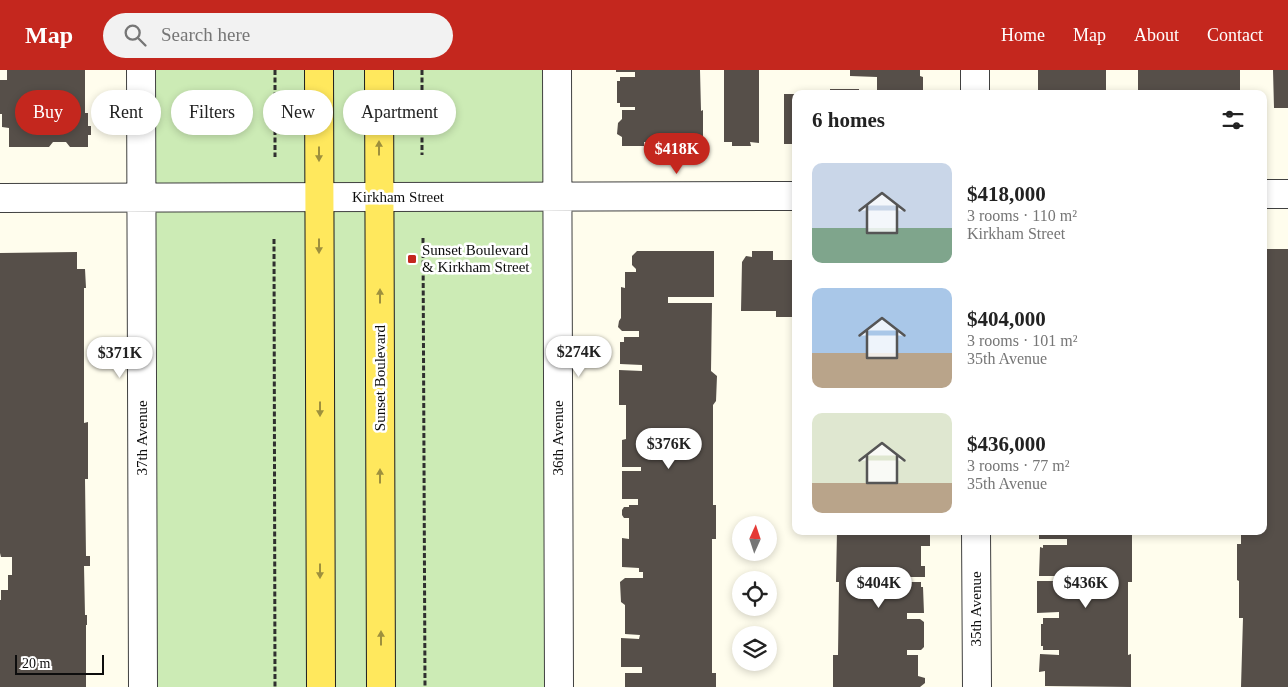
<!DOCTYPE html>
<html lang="en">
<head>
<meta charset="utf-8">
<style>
  :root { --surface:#fff; --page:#f2f2f2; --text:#222; --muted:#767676; --accent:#c4271e }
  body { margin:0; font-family:"Times New Roman",serif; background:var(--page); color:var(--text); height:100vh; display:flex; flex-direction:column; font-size:19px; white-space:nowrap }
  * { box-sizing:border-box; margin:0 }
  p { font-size:16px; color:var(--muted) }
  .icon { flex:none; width:28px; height:28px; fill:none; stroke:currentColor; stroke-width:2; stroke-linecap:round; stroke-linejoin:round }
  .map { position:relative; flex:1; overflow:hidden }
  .panel { position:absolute; left:792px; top:20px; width:475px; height:445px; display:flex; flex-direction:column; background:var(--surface); border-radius:10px; box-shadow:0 2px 8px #0003 }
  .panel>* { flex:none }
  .banner { position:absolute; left:15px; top:20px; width:475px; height:45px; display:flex; gap:10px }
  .needle { width:32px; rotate:3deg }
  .buttons { position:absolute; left:732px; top:446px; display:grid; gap:10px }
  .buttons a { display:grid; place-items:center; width:45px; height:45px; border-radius:50%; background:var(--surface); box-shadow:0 2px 8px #0003; font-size:25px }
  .scale { position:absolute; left:15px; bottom:12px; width:89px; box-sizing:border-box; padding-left:5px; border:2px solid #0d0d0d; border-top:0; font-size:14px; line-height:18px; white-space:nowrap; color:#0d0d0d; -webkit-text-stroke:4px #fff; paint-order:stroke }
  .price { position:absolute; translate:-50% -42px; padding:0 11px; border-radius:18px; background:#fff; color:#222; font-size:16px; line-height:32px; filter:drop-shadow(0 1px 2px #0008) }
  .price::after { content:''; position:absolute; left:50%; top:30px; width:15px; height:11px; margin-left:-8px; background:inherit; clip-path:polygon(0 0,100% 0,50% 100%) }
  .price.active { background:var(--accent); color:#fff }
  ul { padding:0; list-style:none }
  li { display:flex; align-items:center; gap:15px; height:125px; padding:0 20px }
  li span { display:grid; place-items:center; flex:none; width:140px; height:100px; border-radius:10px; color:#555 }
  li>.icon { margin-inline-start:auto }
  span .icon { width:60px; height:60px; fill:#fffc; stroke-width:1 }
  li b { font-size:21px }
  h2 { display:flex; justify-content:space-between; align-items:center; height:60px; padding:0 20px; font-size:21px }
  .pill { padding:0 18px; border-radius:22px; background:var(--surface); box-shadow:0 2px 8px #0003; font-size:18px; line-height:45px }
  .pill.active { background:var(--accent); color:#fff }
  header { display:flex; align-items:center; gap:30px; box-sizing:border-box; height:70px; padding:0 25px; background:var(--accent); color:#fff }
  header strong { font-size:24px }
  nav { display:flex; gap:28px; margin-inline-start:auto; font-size:18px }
  .search { width:350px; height:45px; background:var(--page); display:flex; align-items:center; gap:12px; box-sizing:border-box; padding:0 18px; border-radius:28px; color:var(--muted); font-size:19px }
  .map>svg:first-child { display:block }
</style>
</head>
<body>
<header>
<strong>Map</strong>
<div class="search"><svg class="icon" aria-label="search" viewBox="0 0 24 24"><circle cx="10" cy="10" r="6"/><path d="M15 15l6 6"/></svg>Search here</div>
<nav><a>Home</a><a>Map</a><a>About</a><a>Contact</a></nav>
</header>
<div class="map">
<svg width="1288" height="617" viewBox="0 0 1288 617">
  <rect width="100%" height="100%" fill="#fffded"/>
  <path fill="#ccebb5" d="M140,0H557L559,617H142Z"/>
  <path fill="#564f49" d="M7,0H85V43H88V56H91V65H88V77H70L66,72H53L49,77H9V58L2,57V44H0V10H7Z
    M616,0H700L701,41L703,40V74H664V72H644V76H622V67L617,64L618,53L622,49V40H635V37H620V33H617V11H620V7H635V2H616Z
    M724,0H759V73L750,72L751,76H732V72H724Z
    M850,0H920V6L923,7V24H877V7L850,6Z
    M1038,0H1106V23L1038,24Z
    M1138,0H1240V24H1138Z
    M1273,0H1288V38H1274Z
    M830,19H859V24H830Z
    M784,24H796V74H784Z
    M1264,179H1288V617H1241L1243,548H1239V511L1237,510V474H1241V461H1264Z
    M637,181H714V227H668V233H712L711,301L717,306L716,331L713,335V435H716V469H712V603H716V617H625V603H642V597H621V568L639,569L640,565L625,564V535L621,532L620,512L625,508H643V502H639V498L622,497V468L629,469V448H624L622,445V440L624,437H629V435H638V429H622V401H641V397H622V370L626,369V335H619V300L642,301V295L620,294V272H624V267H639V261H622L618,257L619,251L621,248V217L625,218V202H636V199L632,195V186Z
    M752,181H773V190H795V196H796V247H776V241H741L742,192L746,186L752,187Z
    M77,182V199H85L86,218H84V353L88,352V409H85L86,486H90V496H84L85,545H87V555H86V617H0V530H1V520H8V505H12V487H1L0,483V183Z
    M837,461H927L930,464V476H921V496H925V507H904L905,512H921V517H923L924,543H907V549H920L924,552V577L921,580H907V585H918V606L925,608V613L920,617H833V585H838L839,512H836Z
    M1039,461H1132V512H1128V585L1131,584V617L1045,616V601L1039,602L1040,584L1059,585V580H1043V576H1041V554H1043V548H1059V542L1037,543V511H1060V506H1039L1040,477L1043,478V475H1067V469H1039Z"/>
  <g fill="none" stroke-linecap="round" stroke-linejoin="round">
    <g stroke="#404040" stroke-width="30">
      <path id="minor" d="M141,0L143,617
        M557,0L559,617
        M975,0V24
        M1264,124H1288
        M0,128L796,126
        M976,461L977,617"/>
    </g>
    <g stroke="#1e1e1e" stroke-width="30">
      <path id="major" d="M319,0L321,617
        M379,0L381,617"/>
    </g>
    <path stroke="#2f2f2f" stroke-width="3" stroke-dasharray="5 2.5" stroke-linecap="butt" d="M275,0V87
      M422,0V85
      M423,168L425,617
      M274,169L275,617"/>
    <use href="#minor" stroke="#fff" stroke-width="28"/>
    <use href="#major" stroke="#ffe85d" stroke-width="28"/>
  </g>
  <defs><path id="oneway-solid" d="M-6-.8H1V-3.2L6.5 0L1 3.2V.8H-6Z" transform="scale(1.25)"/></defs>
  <g fill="#9e903d">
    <use href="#oneway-solid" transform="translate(379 78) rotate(-90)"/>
    <use href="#oneway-solid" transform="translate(319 84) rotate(90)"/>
    <use href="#oneway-solid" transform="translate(319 176) rotate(90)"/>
    <use href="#oneway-solid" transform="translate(380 226) rotate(-90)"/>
    <use href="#oneway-solid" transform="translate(320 339) rotate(90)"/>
    <use href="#oneway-solid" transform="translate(380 406) rotate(-90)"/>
    <use href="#oneway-solid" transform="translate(320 501) rotate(90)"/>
    <use href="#oneway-solid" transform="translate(381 568) rotate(-90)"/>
  </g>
  <rect fill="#c4271e" stroke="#fff" stroke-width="2" x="407" y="184" width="10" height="10" rx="2.5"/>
  <g text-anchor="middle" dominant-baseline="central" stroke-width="5" stroke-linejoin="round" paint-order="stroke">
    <g font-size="15" fill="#0d0d0d" stroke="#fff">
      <text x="398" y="127">Kirkham Street</text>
      <text transform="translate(380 308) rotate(-90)">Sunset Boulevard</text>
      <text transform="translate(142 368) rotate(-90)">37th Avenue</text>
      <text transform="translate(558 368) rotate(-90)">36th Avenue</text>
      <text transform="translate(976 539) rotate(-90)">35th Avenue</text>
    </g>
    <g font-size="15" fill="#0d0d0d" stroke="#fff" text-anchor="start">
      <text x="422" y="180">Sunset Boulevard<tspan x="422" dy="17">&amp; Kirkham Street</tspan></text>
    </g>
  </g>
</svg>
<div class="buttons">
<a><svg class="needle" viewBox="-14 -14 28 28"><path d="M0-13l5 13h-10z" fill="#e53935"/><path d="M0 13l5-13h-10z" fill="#767676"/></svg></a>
<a><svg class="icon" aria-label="locate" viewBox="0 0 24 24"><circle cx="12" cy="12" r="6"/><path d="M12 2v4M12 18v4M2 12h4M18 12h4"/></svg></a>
<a><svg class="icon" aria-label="layers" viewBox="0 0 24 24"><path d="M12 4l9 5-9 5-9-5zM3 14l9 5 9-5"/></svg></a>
</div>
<div class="scale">20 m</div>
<b class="price active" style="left:677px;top:105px">$418K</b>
<b class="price" style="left:579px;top:308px">$274K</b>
<b class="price" style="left:120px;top:309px">$371K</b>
<b class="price" style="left:669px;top:400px">$376K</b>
<b class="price" style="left:879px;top:539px">$404K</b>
<b class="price" style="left:1086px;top:539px">$436K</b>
<div class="banner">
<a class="pill active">Buy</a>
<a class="pill">Rent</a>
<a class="pill">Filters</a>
<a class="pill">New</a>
<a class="pill">Apartment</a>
</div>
<section class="panel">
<h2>6 homes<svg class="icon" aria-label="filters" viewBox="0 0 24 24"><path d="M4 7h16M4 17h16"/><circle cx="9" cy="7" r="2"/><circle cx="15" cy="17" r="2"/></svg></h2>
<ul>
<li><span style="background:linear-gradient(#c9d6e8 65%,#7fa58c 0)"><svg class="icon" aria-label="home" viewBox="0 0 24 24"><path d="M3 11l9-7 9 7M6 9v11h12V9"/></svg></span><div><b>$418,000</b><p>3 rooms · 110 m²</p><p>Kirkham Street</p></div></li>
<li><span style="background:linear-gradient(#a9c7e8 65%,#b9a48a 0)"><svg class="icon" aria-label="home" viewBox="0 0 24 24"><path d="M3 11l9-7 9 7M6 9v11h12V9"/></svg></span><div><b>$404,000</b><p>3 rooms · 101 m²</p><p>35th Avenue</p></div></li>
<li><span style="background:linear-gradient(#dfe7d0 70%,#b9a48a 0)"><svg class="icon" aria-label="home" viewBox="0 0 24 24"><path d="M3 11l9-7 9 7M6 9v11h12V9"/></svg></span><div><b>$436,000</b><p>3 rooms · 77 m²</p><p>35th Avenue</p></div></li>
</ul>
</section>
</div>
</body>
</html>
